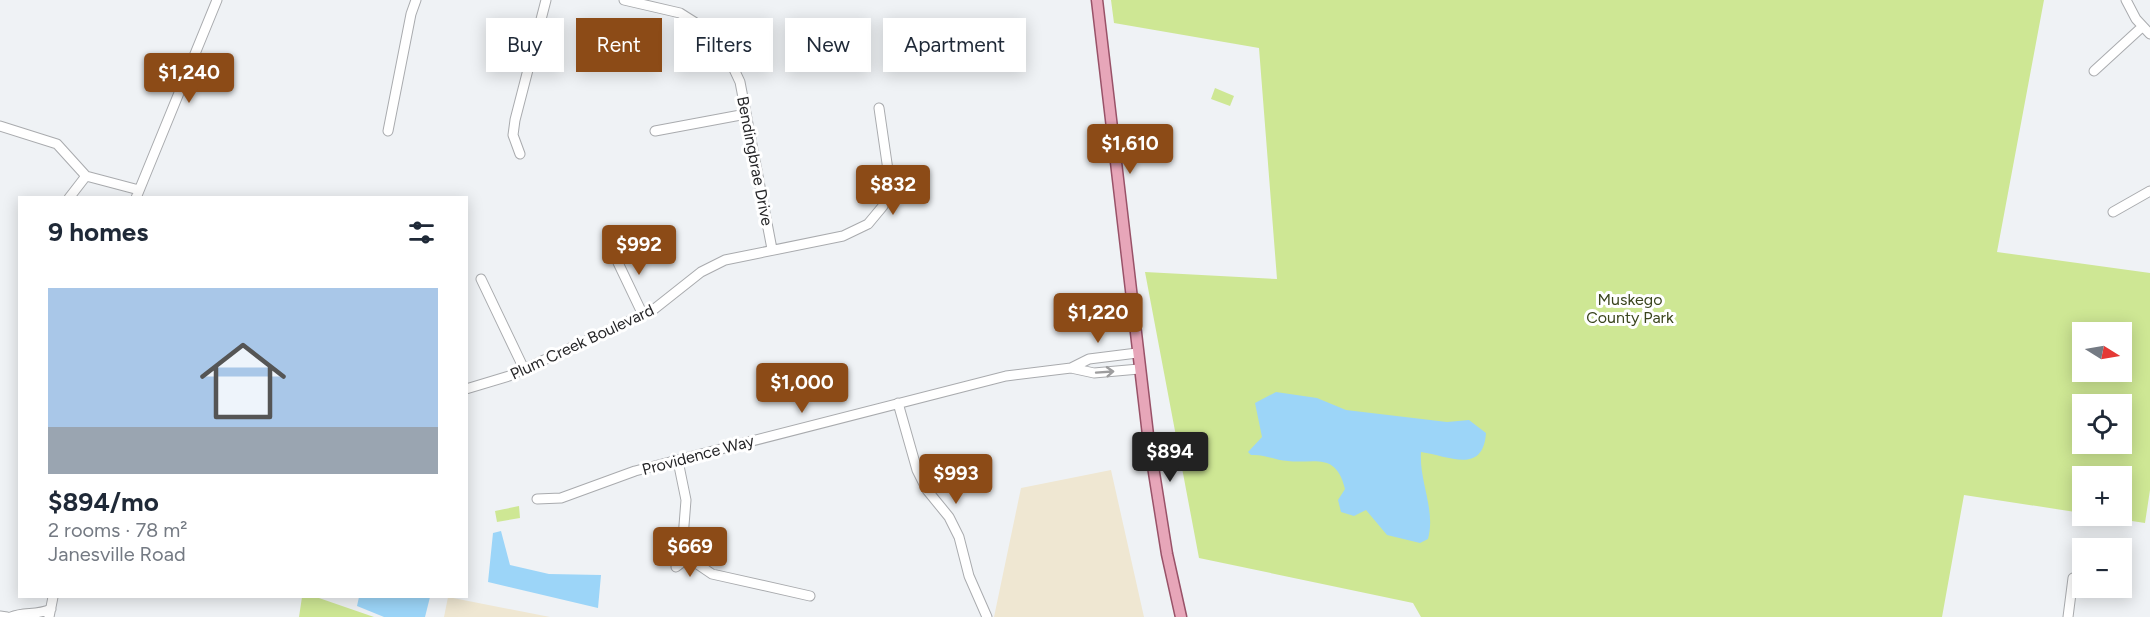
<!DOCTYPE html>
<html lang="en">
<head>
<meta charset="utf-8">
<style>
  :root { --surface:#fff; --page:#f2f2f3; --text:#1f2937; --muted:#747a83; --line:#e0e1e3; --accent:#8c4b17 }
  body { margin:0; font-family:Figtree,sans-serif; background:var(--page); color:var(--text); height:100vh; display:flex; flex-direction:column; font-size:22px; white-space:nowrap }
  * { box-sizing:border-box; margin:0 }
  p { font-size:20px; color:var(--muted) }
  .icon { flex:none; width:33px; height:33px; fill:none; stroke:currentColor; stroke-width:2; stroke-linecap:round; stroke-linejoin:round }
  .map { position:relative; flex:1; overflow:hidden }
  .sheet { position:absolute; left:18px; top:196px; width:450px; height:402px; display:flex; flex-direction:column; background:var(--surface); border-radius:0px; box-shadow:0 3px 15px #0003 }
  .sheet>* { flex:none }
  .banner { position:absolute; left:486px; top:18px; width:570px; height:54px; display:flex; gap:12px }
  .needle { width:39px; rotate:101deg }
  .fabs { position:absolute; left:2072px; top:322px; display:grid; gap:12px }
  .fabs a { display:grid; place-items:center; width:60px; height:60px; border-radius:0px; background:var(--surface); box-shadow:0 3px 15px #0003; font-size:30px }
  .price { position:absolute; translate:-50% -51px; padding:0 14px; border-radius:6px; background:var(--accent); color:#fff; font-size:20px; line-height:39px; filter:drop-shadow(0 2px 3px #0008) }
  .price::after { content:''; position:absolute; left:50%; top:36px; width:18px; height:14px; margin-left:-9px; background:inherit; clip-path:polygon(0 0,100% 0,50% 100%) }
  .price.current { background:#222; color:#fff }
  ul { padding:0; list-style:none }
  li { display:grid; align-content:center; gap:12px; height:318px; padding:0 30px }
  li+li { border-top:2px solid var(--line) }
  li span { display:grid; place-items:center; height:186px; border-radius:0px; color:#555 }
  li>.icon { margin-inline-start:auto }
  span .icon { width:108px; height:108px; fill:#fffc; stroke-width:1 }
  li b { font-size:26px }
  h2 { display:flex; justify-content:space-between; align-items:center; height:72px; padding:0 30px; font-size:26px }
  .pill { padding:0 21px; border-radius:0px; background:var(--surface); box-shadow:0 3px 15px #0003; font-size:21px; line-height:54px }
  .pill.current { background:var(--accent); color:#fff }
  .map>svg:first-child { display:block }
</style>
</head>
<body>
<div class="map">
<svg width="2150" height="617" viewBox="0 0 2150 617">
  <rect width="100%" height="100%" fill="#eff2f5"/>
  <path fill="#efe7d2" d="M1111,470L1144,617H994L1021,488Z
    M448,597L550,617H444Z"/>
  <path fill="#cee794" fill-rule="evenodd" d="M1111,0H2044L1997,252L2150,273V490L2145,523L2099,516H2121V477H2082V513L1964,495L1942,617H1421L1413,603L1199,558L1145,272L1277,279L1259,48L1114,23ZM2082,333H2121V372H2082ZM2082,405H2121V444H2082Z
    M1215,88L1234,96L1230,106L1211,99Z
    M519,506L520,518L497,522L495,511Z
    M302,597H316L374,617H299Z"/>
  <path fill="#9cd5f8" d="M1276,392L1317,398L1346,410L1447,422L1469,420L1486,433C1483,475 1449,456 1421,452C1419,482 1436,510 1428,539L1420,543L1387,535L1366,510L1354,516L1341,512L1338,500L1345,489C1336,451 1314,464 1288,461C1274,460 1265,454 1251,455L1248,452L1262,437L1255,403Z
    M501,531L510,565L549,574L601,575L598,608L488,582L493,533Z
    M359,597H430L425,617H384L357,606Z"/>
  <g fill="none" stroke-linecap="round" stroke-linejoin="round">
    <g stroke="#a9abae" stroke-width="11">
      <path id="minor" d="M624,0L680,13L710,32L725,50L740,82L772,249
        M2126,0L2136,19L2150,34
        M2094,71L2142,27
        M0,126L57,144L86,176L139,190
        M388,131L411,14L416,0
        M655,131L746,114
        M520,154L513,135L515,120L546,0
        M69,198L86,176
        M136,198L217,0
        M2113,212L2150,191
        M611,248L643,315
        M481,279L524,369
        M1071,368L1089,359L1137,353
        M466,389L509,376L653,310L701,272L725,260L843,236L868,224L883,206L890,184L879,108
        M898,403L917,470L927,490L949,517L959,537L969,576L987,617
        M678,461L686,500L683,538L690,559L712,574L810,596
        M537,499L561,498L635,471L1006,376L1071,368L1094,373L1139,369
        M676,567L689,557
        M0,616L7,617
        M11,617C25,611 35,616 51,609
        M49,617L53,597
        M2068,617L2073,578"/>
    </g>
    <g stroke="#995268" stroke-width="13">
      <path id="major" d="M1097,0L1148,435L1167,554L1181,617"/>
    </g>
    <use href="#minor" stroke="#fff" stroke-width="9"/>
    <use href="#major" stroke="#e7a6b9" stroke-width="10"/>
  </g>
  <defs><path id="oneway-shaft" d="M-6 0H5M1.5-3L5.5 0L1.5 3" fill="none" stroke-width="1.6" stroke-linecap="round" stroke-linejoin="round" transform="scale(1.5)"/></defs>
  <use stroke="#9d9d9e" href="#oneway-shaft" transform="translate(1105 372) rotate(-4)"/>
  <g text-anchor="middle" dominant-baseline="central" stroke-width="6" stroke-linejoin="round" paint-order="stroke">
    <g font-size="16" fill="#262628" stroke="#fff">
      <text transform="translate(755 161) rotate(79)">Bendingbrae Drive</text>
      <text transform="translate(582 342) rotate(-25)">Plum Creek Boulevard</text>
      <text transform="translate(698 455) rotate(-15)">Providence Way</text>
    </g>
    <g font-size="16" fill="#3a451d" stroke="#fff">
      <text x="1630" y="299">Muskego<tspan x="1630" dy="18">County Park</tspan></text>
    </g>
  </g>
</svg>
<div class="fabs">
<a><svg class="needle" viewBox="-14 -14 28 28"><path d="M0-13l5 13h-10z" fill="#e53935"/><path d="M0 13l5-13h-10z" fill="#747a83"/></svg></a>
<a><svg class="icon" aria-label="locate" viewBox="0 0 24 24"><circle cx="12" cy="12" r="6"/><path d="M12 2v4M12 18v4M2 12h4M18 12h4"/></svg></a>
<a>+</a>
<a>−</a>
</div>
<b class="price" style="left:189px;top:104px">$1,240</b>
<b class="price" style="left:1130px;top:175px">$1,610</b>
<b class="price" style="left:893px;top:216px">$832</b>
<b class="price" style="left:639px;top:276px">$992</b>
<b class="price" style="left:1098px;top:344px">$1,220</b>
<b class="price" style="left:802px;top:414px">$1,000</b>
<b class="price current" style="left:1170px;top:483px">$894</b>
<b class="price" style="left:956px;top:505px">$993</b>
<b class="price" style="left:690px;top:578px">$669</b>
<div class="banner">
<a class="pill">Buy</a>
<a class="pill current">Rent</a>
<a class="pill">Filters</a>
<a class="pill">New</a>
<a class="pill">Apartment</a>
</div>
<section class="sheet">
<h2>9 homes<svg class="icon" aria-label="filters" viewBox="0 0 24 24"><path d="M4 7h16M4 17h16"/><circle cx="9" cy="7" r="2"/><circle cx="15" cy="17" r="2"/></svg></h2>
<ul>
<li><span style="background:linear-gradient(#a9c7e8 75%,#9aa5b1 0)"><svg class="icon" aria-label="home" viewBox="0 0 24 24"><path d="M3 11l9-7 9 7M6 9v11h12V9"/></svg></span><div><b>$894/mo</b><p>2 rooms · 78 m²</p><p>Janesville Road</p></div></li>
</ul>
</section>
</div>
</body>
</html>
